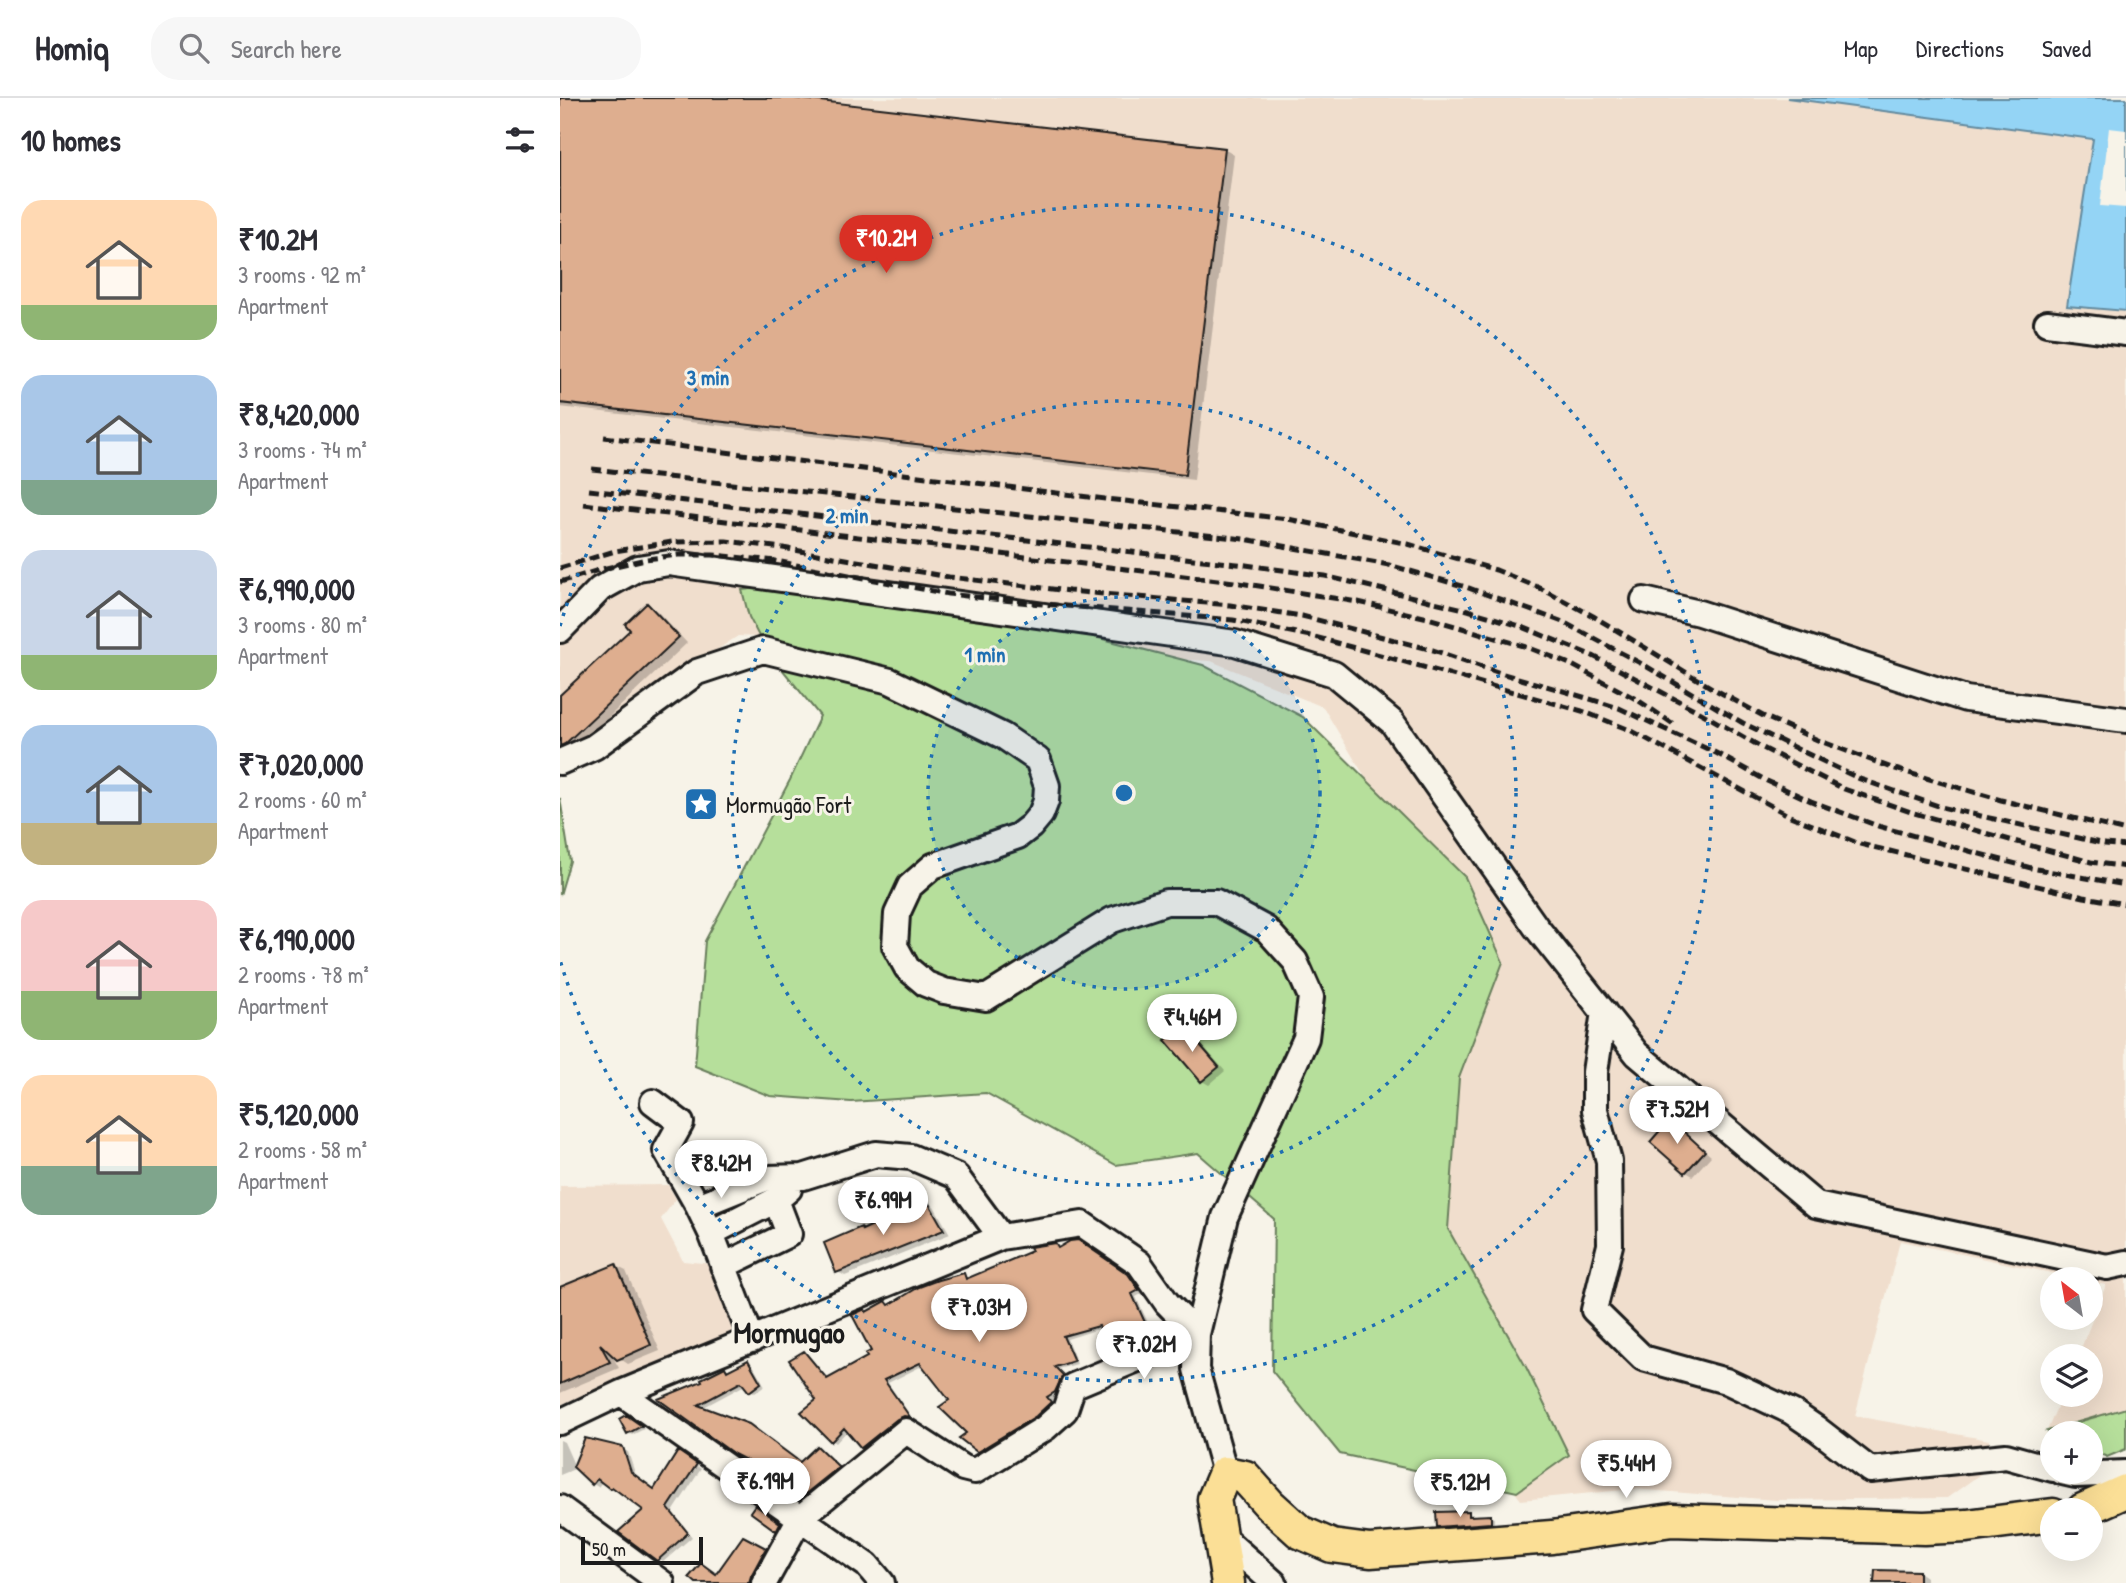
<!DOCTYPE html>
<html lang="en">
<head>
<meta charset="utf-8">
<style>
  :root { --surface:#fff; --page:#f7f7f7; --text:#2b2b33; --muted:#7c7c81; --line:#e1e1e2; --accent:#d93025 }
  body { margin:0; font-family:"Patrick Hand",sans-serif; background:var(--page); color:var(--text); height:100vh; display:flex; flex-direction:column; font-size:26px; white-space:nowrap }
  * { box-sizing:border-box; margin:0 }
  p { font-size:23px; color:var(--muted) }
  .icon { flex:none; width:38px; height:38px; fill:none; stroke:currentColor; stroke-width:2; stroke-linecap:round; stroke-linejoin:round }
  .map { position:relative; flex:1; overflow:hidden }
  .side { display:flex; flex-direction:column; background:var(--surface); width:560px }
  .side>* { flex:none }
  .needle { width:46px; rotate:329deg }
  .tools { position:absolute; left:1480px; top:1169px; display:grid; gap:14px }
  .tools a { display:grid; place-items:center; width:63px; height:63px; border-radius:50%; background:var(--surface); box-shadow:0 7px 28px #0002; font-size:35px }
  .scale { position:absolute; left:21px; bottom:18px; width:122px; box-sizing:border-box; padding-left:7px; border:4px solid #1c1c1c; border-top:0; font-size:19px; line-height:24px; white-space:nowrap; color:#1c1c1c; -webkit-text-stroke:5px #f7f3e8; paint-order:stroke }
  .price { position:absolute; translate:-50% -60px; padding:0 16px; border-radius:24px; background:#fff; color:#222; font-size:23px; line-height:46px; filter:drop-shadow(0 2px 4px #0008) }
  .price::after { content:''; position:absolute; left:50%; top:42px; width:21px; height:16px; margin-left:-10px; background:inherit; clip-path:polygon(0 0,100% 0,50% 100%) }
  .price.on { background:var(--accent); color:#fff }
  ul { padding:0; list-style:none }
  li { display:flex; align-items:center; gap:21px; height:175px; padding:0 21px }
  li span { display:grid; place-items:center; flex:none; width:196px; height:140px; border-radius:21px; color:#555 }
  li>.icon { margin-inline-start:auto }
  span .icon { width:84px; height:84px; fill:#fffc; stroke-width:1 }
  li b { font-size:30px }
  h2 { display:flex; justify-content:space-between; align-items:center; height:84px; padding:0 21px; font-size:30px }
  header { display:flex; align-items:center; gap:42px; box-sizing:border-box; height:98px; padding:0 35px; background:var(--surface); border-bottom:2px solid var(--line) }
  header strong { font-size:33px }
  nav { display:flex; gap:38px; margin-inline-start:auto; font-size:24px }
  .search { width:490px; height:63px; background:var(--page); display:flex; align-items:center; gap:18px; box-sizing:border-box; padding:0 24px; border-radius:28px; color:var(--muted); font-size:26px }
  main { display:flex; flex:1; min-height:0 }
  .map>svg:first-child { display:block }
</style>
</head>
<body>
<header>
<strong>Homiq</strong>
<div class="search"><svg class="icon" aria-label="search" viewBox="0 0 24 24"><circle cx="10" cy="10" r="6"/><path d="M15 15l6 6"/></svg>Search here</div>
<nav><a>Map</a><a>Directions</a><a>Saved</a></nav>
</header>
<main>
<section class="side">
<h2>10 homes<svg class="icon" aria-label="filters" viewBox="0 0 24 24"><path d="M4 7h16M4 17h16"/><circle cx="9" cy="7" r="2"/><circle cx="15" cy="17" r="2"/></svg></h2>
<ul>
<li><span style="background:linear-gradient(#ffd9b3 75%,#8fb573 0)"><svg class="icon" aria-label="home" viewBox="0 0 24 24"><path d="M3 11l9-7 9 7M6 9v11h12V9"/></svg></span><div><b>₹10.2M</b><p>3 rooms · 92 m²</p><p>Apartment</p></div></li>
<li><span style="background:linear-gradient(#a9c7e8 75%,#7fa58c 0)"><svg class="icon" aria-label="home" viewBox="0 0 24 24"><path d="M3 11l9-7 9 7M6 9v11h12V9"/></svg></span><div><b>₹8,420,000</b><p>3 rooms · 74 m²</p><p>Apartment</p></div></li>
<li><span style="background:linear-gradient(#c9d6e8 75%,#8fb573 0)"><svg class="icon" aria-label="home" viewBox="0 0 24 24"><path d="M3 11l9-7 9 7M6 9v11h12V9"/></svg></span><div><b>₹6,990,000</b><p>3 rooms · 80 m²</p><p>Apartment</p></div></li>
<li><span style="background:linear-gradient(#a9c7e8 70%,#c2b280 0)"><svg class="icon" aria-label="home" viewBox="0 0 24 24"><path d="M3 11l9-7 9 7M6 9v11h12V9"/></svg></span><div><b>₹7,020,000</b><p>2 rooms · 60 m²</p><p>Apartment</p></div></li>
<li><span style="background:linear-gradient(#f6c9c9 65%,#8fb573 0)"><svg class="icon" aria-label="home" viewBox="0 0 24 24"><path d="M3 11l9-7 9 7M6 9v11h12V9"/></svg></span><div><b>₹6,190,000</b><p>2 rooms · 78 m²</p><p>Apartment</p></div></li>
<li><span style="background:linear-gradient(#ffd9b3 65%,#7fa58c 0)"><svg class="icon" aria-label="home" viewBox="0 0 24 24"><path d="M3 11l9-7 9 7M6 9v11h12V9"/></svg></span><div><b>₹5,120,000</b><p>2 rooms · 58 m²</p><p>Apartment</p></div></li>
</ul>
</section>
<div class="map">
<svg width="1566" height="1485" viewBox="0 0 1566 1485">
  <rect width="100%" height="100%" fill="#f7f3e8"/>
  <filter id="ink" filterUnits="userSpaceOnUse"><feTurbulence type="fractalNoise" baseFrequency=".0143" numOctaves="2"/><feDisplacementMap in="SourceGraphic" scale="14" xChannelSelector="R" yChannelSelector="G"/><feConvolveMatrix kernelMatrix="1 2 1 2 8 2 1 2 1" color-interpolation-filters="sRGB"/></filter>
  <g filter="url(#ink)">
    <path fill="#f0decd" d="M0,0H1227L1533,41L1508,208L1566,213V1310L1487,1333L1502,1297H1531V1258H1518L1546,1187L1531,1184V1181H1520L1340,1143L1295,1318L1429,1342V1370L1387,1400L1216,1402L1073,1391L961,1402L835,1241L840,737L763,609L651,563L178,538L0,655Z
      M108,1087L116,1101L101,1121L123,1163L152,1166L177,1235L0,1307V1088Z"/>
    <path fill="#b6df9b" stroke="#697e5c" stroke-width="2" d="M300,478L643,567L743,619L905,779L943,864L899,980L888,1131L966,1269L1009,1357L957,1394L780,1356L712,1273L714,1121L638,1055L556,1067L426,995L291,1004L210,998L135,968L145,843L230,682L260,618L205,550L189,519L182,492Z
      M0,700L10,763L0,797Z
      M1566,1310V1351L1547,1359L1531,1352V1335H1493L1487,1333Z"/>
    <path fill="#94d4f5" stroke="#648a9e" stroke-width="2" d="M1227,0H1566V213L1507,208L1533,41Z"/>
    <path fill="#f7f3e8" d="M1549,30L1566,32V110L1540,108Z"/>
    <path fill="#0003" d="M0,0H219L664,51L674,57L634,382L0,309Z
      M88,507L97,513L127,545L15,651L0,654V600L72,532Z
      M623,929L630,933L665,973L649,987L642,983Z
      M1111,1024L1151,1058L1133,1078L1126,1074Z
      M367,1104L374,1108L390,1136L285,1178L278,1174L303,1133Z
      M495,1147L501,1151L524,1147L573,1181L583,1195L576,1199L592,1233L571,1242L573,1251L556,1258L551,1255L542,1230L507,1241L517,1266L498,1271L507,1281L500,1296L491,1303L495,1308L481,1320L423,1356L418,1353L392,1303L364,1267L328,1285L352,1320L342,1324L307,1352L302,1349L288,1332L276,1345L272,1342L244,1255L249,1258L269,1282L310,1260L313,1254L304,1213L308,1215L326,1205L331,1207L403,1177L409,1182Z
      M56,1168L66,1173L100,1253L68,1266L50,1254L59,1270L0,1295V1191Z
      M188,1264L193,1267L205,1288L195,1295L185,1287L142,1310L240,1366L262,1353L282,1373L245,1403L219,1378L107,1307L165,1271L170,1274Z
      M71,1321L84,1331L72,1337L68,1335Z
      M0,1342L4,1344L15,1369L62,1351L68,1354L76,1378L95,1393L123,1358L141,1371L113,1414L132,1439L103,1464L98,1461L86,1412L58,1391L57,1393L43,1383L38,1389L33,1386L17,1370L0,1377Z
      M908,1414L912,1417V1420L930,1418L934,1420V1427L882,1431L878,1428Z
      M183,1441L209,1454L194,1485H139L156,1478Z
      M1359,1474L1366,1479V1485H1316Z"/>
    <path fill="#deae8f" stroke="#1c1c1c" stroke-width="2" d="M0,0H234L665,50L625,377L0,305Z
      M87,505L119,539L5,646L0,648V597L70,532L65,526Z
      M623,927L659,969L641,984L605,942Z
      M1110,1021L1145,1053L1125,1075L1090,1044Z
      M367,1102L384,1132L276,1175L264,1145L301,1129L302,1132Z
      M518,1142L568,1176L579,1192L572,1196L588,1231L567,1239L569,1248L550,1257L539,1228L503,1238L514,1263L495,1269L503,1277L495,1294L487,1299L491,1304L476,1318L417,1354L399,1340L406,1335L379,1309L389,1302L360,1265L324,1282L350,1319L344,1318L337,1321L301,1350L284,1330L271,1344L241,1314L256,1302L229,1262L244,1253L267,1281L307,1259L305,1256L311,1253L292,1217L305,1211L306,1214L326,1203L329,1207L359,1189L378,1182L404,1175L406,1181L472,1153L470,1149L495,1145L498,1150L510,1143Z
      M56,1166L91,1247L57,1262L40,1246L50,1264L0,1286V1189Z
      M188,1262L201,1285L189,1294L181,1284L138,1307L189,1326L240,1364L257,1348L279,1369L239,1401L213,1383L217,1378L174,1356L98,1301L142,1283L141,1281L165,1269L167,1273Z
      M66,1317L82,1328L67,1336L59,1321Z
      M25,1340L63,1349L71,1374L94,1391L118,1353L137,1366L108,1410L128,1435L97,1463L58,1434L83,1412L52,1389L50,1391L37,1381L32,1387L13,1369Z
      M195,1407L220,1425L216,1433L190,1414Z
      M909,1413V1418L931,1417V1425L877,1429L876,1414Z
      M183,1438L206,1450L191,1478L189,1485H136L129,1479L141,1465L156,1476Z
      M1315,1472L1359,1473V1485H1314Z"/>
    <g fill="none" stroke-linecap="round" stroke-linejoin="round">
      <g stroke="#1c1c1c" stroke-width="30">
        <path id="minor" d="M1487,225L1566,235
          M1084,502L1139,515L1406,601L1566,622
          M0,532L40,491L78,470L109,465L675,545L774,576L832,624L976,829L1077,956L1256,1107L1547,1169L1566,1165
          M0,664L34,649L137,574L203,552L330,583L443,638L478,662L487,688L486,703L481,716L471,728L458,738L373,768L350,788L337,816L335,848L347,870L366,886L384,893L426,900L552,822L606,804H656L706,831L735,863L751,899L746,940L665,1119L637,1236L636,1271L665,1375
          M1044,914L1035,974V1012L1049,1063L1050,1147L1034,1212L1083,1260L1166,1283L1232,1314L1257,1331L1310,1372L1446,1358L1493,1371
          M93,1004L121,1025L106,1052L138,1108L151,1135L192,1242
          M138,1108L207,1080L243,1079L316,1056L351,1059L396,1078L441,1139
          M151,1135L216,1102L229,1091
          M163,1168L229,1136L216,1102
          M61,1295L307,1467L322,1485
          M0,1324L61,1295L441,1139L522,1126L579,1165L607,1205L637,1236L513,1288L505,1312L485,1330L415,1373L403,1370L346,1333L240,1420L204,1485
          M1502,1374L1515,1377L1566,1375
          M0,1410L102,1485
          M661,1438L714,1485"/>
      </g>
      <g stroke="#1c1c1c" stroke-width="37">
        <path id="major" d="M1523,1412L1566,1393
          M668,1485L654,1401L665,1375L685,1379L710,1407L740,1434L772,1448L810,1453L992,1439L1112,1422L1364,1430L1407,1428L1493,1417"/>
      </g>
      <use href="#minor" stroke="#f7f3e8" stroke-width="24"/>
      <use href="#major" stroke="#fbdf96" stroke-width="32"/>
      <path stroke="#1c1c1c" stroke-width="5" stroke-dasharray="10 5" stroke-linecap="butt" d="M44,339L537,400L728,421L848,446L936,472L980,490L1033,518L1152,590L1205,619L1260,643L1332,670L1441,702L1566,733
        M32,371L684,441L829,467L906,489L1003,524L1084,567L1183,625L1300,681L1381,709L1545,746L1566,748
        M29,392L686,467L765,478L908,512L960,528L1033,558L1134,611L1203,650L1284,691L1354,715L1450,742L1531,764L1566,769
        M24,406L674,484L798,504L868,520L967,549L1010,566L1076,601L1115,627
        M0,470L55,453L112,444L166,443L223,450L389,479L509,493L670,507L742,518L873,552L940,575L1007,594L1059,610L1156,655L1207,683L1251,703L1318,728L1471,770L1566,787
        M0,484L42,471L86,461L118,457H153L216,463L388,496L470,505L673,522L755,539L1022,613L1070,632L1230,718L1300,746L1524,799L1566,806"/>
    </g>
  </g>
  <circle cx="564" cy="695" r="196" fill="#1f6fb2" fill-opacity=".12"/>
  <g fill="none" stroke="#1f6fb2" stroke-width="3.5" stroke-dasharray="3.5 7">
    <circle cx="564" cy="695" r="196"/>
    <circle cx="564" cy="695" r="392"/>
    <path d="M0 528A588 588 0 1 1 0 862"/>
  </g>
  <defs>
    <g id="sight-square" transform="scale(1.75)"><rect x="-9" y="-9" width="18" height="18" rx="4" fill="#1f6fb2" stroke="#f7f3e8"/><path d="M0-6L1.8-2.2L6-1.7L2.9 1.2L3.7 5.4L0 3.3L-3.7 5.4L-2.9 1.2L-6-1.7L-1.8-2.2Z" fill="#fff"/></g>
  </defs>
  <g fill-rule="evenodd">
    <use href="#sight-square" x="141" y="706"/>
  </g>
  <g text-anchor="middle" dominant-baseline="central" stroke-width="6" stroke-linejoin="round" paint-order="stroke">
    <g font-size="23" fill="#1c1c1c" stroke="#f7f3e8" text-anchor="start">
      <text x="166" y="706">Mormugão Fort</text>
    </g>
    <g font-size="30" font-weight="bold" fill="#1c1c1c" stroke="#f7f3e8">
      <text x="229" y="1234">Mormugao</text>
    </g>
  </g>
  <circle cx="564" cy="695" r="10" fill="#1f6fb2" stroke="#f7f3e8" stroke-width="3.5"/>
  <g font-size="21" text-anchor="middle" font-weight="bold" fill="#1f6fb2" stroke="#f7f3e8" stroke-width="6" stroke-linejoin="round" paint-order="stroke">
    <text x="148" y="287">3 min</text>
    <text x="287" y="425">2 min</text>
    <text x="425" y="564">1 min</text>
  </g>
</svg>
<div class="tools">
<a><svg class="needle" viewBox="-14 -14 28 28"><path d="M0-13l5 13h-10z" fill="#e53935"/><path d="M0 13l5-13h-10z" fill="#7c7c81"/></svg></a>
<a><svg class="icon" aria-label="layers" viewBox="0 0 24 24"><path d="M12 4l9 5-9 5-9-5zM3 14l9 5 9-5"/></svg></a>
<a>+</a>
<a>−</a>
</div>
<div class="scale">50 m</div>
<b class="price on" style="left:326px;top:177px">₹10.2M</b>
<b class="price" style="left:632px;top:956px">₹4.46M</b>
<b class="price" style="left:1117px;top:1048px">₹7.52M</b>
<b class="price" style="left:161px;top:1102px">₹8.42M</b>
<b class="price" style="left:323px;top:1139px">₹6.99M</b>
<b class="price" style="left:419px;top:1246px">₹7.03M</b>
<b class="price" style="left:584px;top:1283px">₹7.02M</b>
<b class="price" style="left:1066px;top:1402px">₹5.44M</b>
<b class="price" style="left:205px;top:1420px">₹6.19M</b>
<b class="price" style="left:900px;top:1421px">₹5.12M</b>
</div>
</main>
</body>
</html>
